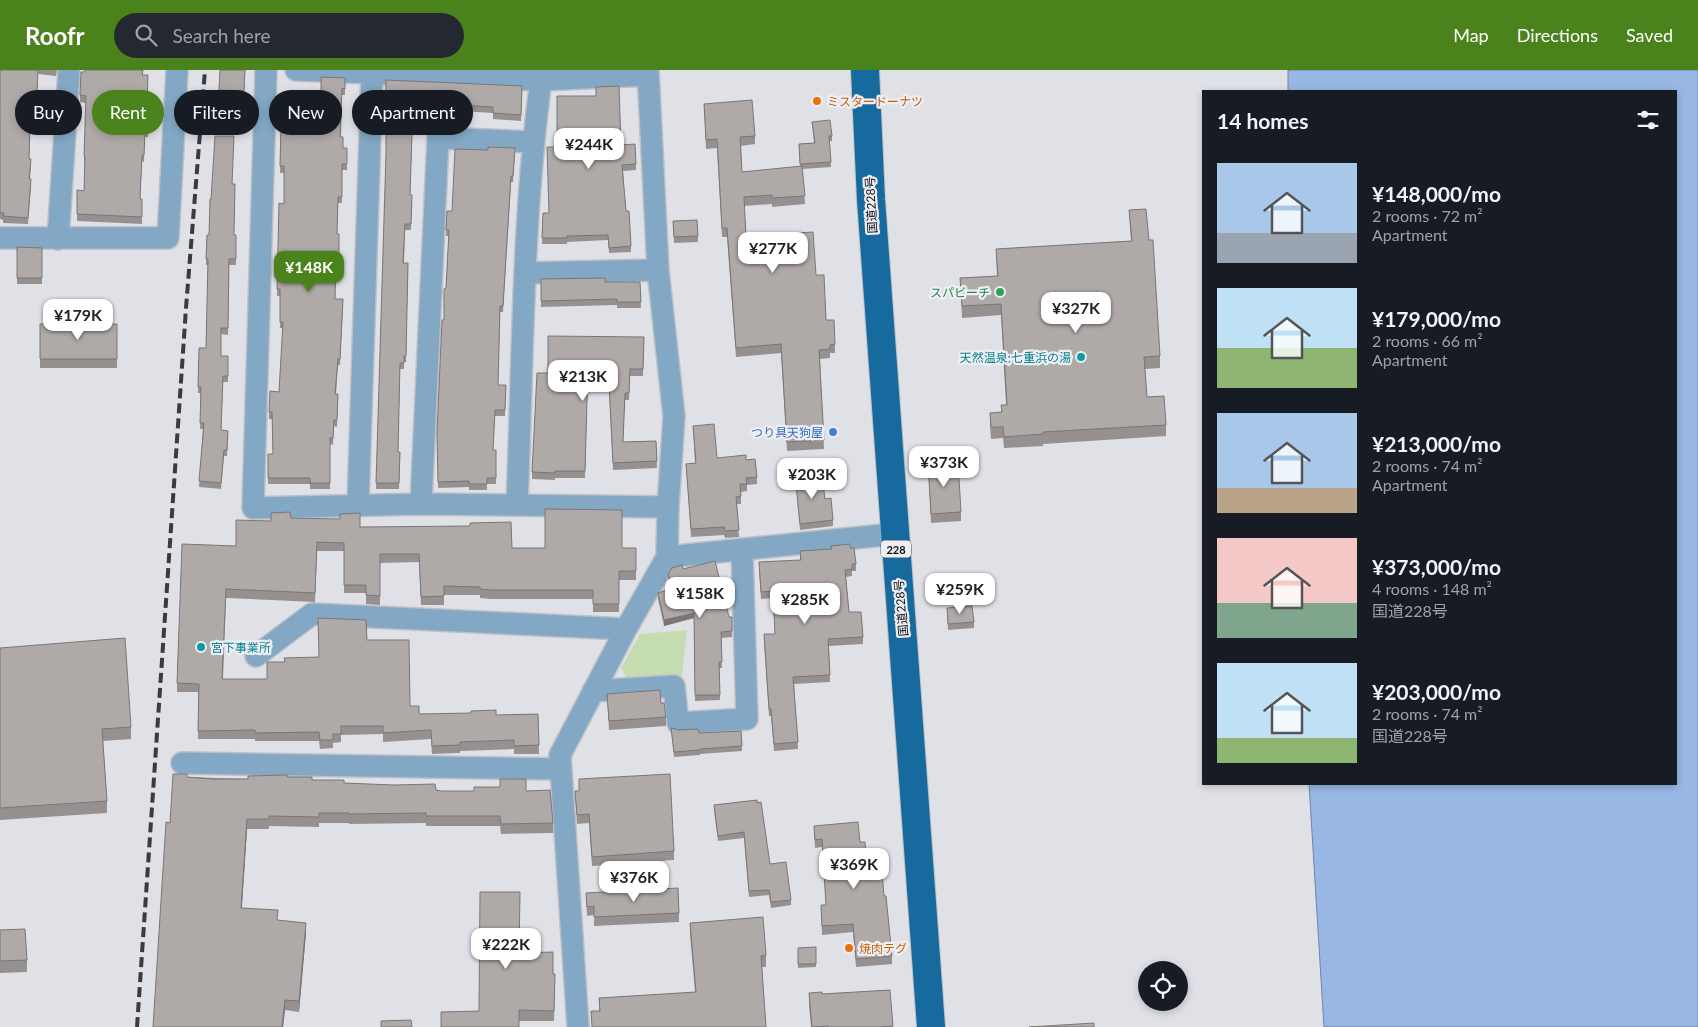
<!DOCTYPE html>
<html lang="en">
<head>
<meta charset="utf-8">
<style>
  :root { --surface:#171b24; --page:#242831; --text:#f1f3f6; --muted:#9ea1a6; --accent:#4a821b }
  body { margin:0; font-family:Lato,"Noto Sans JP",sans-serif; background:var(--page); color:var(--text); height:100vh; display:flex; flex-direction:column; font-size:19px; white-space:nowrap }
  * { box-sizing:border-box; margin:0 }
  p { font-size:16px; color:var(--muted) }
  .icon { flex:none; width:28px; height:28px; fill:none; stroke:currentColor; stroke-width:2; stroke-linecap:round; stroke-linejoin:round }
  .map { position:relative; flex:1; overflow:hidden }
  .side { position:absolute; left:1202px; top:20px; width:475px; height:695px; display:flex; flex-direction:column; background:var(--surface); border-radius:0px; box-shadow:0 2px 8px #0003 }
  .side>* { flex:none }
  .guide { position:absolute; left:15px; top:20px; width:475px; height:45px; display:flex; gap:10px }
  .tools { position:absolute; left:1138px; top:891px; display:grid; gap:10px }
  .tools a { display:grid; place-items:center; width:50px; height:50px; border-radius:50%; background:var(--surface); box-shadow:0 2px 8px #0003; font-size:25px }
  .price { position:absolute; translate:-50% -42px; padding:0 11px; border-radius:10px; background:#fff; color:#222; font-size:16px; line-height:32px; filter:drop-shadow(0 1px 2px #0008) }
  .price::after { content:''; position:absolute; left:50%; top:30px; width:15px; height:11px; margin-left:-8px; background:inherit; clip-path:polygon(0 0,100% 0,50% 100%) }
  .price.current { background:var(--accent); color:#fff }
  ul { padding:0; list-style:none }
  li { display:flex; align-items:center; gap:15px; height:125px; padding:0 15px }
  li span { display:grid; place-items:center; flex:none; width:140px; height:100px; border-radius:0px; color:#555 }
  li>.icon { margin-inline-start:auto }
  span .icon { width:60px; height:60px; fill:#fffc; stroke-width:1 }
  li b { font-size:21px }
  h2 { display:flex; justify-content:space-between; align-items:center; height:60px; padding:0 15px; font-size:21px }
  .chip { padding:0 18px; border-radius:22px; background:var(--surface); box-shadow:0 2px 8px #0003; font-size:18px; line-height:45px }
  .chip.current { background:var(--accent); color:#fff }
  header { display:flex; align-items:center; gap:30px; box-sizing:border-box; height:70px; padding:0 25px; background:var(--accent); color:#fff }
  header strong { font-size:24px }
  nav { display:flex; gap:28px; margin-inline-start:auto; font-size:18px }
  .search { width:350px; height:45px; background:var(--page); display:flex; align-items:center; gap:12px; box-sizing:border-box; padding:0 18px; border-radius:28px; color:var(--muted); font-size:19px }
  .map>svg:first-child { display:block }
</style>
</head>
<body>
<header>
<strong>Roofr</strong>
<div class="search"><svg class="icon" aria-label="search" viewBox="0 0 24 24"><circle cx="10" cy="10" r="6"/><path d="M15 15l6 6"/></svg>Search here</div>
<nav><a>Map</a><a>Directions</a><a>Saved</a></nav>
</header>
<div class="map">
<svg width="1698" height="957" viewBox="0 0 1698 957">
  <rect width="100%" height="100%" fill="#e0e1e7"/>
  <path fill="#c5dcb1" d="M687,560L682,606L629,612L621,598L640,564Z"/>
  <path fill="#98b7e4" stroke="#6f85a5" d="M1288,0H1698V957H1324L1309,714H1676V21H1288Z"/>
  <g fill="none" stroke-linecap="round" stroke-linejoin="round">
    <g stroke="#bfbfc5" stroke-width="24">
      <path id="minor" d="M266,0L253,438L421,434L668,437
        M296,0L541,10L648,5
        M0,168H168L177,0
        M58,169L69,0
        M526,203L658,200
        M421,434L438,68L533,72
        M517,434C523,293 522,150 541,10
        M358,435L372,3
        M667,487L894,464
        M256,586L312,544L626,559
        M593,621L674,616L678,653L747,649L742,480
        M182,693L561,699
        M578,957L560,685L626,559L667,487L668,437L674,346L658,200L648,0"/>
    </g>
    <g stroke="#bfbfc5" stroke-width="30">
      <path id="trunk" d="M865,0L871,130L931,957"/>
    </g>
    <use href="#minor" stroke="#82a8c5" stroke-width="21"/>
    <use href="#trunk" stroke="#176a9d" stroke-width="28"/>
    <path stroke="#3b3b3e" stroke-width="4" stroke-dasharray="10 5" stroke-linecap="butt" d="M137,957L186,238L205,0"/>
  </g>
  <path fill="#969190" d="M0,0H57L56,6L38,4L37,28H31L29,89L31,96L30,109L31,115L28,154L3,153V150L0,149Z
    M143,0V5L149,42L148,67H145L144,92L142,91L140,129H142V154L77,151V120L84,121L85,93H84V86L86,33L80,32V25Z
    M245,0L244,32L219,31V20Z
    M345,8V25H342L341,67L343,78H347V100H342V133H338L337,164H339V192H336L335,229L343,235L340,295H338L336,324H338L337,357L334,356L333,375L330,374V419H310V414H268V384H273L272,349H269V342L279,322L283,258H280V226H277L279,133L284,134V103H280L281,54L318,55L321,37Z
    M386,10L522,22L521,51L493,49V43L413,38L410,125L412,131L411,160H405L404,193H408L406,292H404V299H400L398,382H400L399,419H376L386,83V59H385V53Z
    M704,34L755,66V74L741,76L742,102L800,97L799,74L814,73L812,52L832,66V71H829L831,97L802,99L805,134L772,137V134L744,136L746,166L816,205L826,250L835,274V283H830V288L820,289L824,379L787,381L781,283L736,287L727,167H722L717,78L706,79Z
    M621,75L636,94V100L623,101L626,141L631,176V182L609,183L608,170L567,172V174H542L543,143H549L557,77Z
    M515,84L513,112H511L503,242H500L498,315H506L505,346H495L493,380H496V414H487V420H469V417L438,418L437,363L446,218L449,166H446L447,141H452Z
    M232,114L234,165H236V195H229L228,265L221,264V286H228V312H223L221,361L228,367L227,386H224L221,419L199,417L203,359H200L201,323H198L199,278H206L208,195H206L207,165H209Z
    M1129,140L1160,286V298L1145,299L1147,327L1166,355V366L1043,374V376L1004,378L1003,368L991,369L990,355V343L1001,342L1006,335L1001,245L962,248L960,208L997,206L996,179L1131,171Z
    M673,151L698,166V172L674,173Z
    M17,177L42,178V214H17Z
    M541,209L605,212H640L641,238H617V235L541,237Z
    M40,254H117V298H40Z
    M644,267L643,306H630L629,330H625L623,372L656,371L657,398L613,400L608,300H588L585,408H555V410L532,409V402L548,303Z
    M693,356L717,388L746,390L757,407V414L747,415V421L741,422V434H737L739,467L725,468L724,465L691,467L686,394L695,393Z
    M928,393L961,442V451L931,453Z
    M795,405L819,414L833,450V456L800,460Z
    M271,443L291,448L512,478H636V510H619V542H593V529H491L480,528V525H444V535H421L419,492L380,493V535L366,534V523H344V481H317L315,532L226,528L223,609H267L285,592L318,587L367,570L410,636L419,644L496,645L538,644L539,684H514V679L460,681V683L432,684L431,669L383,672V664L341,665V672L333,673V678L320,679L319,671H255V669H198V622H177V613L236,476L271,451Z
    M850,478L856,494V501H852V506L846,507L849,542L863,567V574L829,576L830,612L794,614L798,679L774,681L771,646H769L764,571V564H775L773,528L761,529L759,499L800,490V481Z
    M683,499L729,547H732V567L721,568L722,598H719L720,630L695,631L694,548L664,556L658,529V523L670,519L668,510V504Z
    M947,538L974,552V558L948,560Z
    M0,578L131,657V669L103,671L107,731V743L0,750Z
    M607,624L661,633L666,647V656L609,660Z
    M671,658L679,660L699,663L741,661L742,681L700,684V685L674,687Z
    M187,707L248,709L287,707L344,713L441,721H526L553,753V763L501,764L500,756H426V753L349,754V753H319V757L269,756V759H247L242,838L278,851L306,863L299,942L285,940L283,957H153Z
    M579,709L674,781V790L592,796L589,753L577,754L575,721H579Z
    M757,730L770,794L791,830V835L771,838L769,825L749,827L744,768L718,771L714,740V735Z
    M814,756L860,772L866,789L884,826L892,886V894L856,897L853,862L822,865L821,835H826L822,777L815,778Z
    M586,823L679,843V852L594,856V845L587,846Z
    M690,853L766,885V897H762L766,957L599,941V928L695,922L690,864Z
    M0,860L27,890V902L0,903Z
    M816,877V897L798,898V878Z
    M520,883L553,904H555L554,951H519L479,941Z
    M890,920L893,957H811L809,935V923L822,924Z"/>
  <path fill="#7a7676" d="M694,543V548L664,556V550Z
    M247,749V759L241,848V838Z
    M306,853V863L299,942V931Z
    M285,930V940L283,957H282Z"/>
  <path fill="#afa9a8" stroke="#7a7676" d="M0,0H38L37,22H31L29,89H31L29,109H31L28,148L3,146L4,143H0Z
    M85,0H143L142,5H148L147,35H149L148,60H145L144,85H142L140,129H142V147L77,144V120L84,121L85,86H84L86,26L80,25L81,2H84Z
    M220,0H245L244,21L219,20Z
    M321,7L345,8V19L342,18L340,67H343V78H347V94H342V127H338L337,164H339V186L336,185L335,229H343L340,289H338L335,324H338L337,350H334L333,368H330V413H310V408H268V384H273L272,342H269L270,321L279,322L283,252H280V219H277L279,133L284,134V96H280L281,54L318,55L319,37H321Z
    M386,10L522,16L521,45L493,43V37L413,32L410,125H412L411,154H405L403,193H408L406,286H404V293H400L398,382H400L399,413H376L386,83V53H385Z
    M619,16L621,75L635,74L636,94L622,95L626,141H629L631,176L609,178L608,165L567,166V168H542L543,143H549L547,77H557V26H596V17Z
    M752,30L755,66L740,67L742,102L802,96L805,126L772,128V125L744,127L746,166L813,162L816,205H824L826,250H834L835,274L830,275V279L819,280L824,370L787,372L781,274L736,278L727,158H722L717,69L706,70L704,34Z
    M830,50L832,66H829L831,92L800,94L799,74L815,73L812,52Z
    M215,66H234L232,114H235L234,165H236V189H229L228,258H221V286H228V306H223L221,360L228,361L227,380H224L221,413L199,411L204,353H200L201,317H198L199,278H206L208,189H206L207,165H209L210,129H211Z
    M488,77L515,78L513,106H511L503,236H500L498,315H506L505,340H495L493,380H496V408H487V414H469V411L438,412L437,363L442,250H444V219L446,218L449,160H446L447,141H452L455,79L488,80Z
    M1146,139L1149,170H1153L1160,286L1144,287L1147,327L1164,326L1166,355L1043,362V364L1004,367L1003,357H991L990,343L1002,342L1001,335H1007L1001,234L962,236L960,208L998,206L996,179L1132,171L1129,140Z
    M697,150L698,166L674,167L673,151Z
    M17,177L42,178V208H17Z
    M605,208V212H640L641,232H617V229L541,231V209Z
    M40,254H117V289H40Z
    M548,266L644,267L643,299H630L629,323H625L623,372L656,371L657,391L613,393L608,293H588L585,401H555V403L532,402L537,303H548Z
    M714,354L717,388L746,385V390L755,389L757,407L746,408L747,414H740L741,426L736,427L739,460L725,461L724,457L691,459L686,394L696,393L693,356Z
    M958,392L961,442L931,444L928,393Z
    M818,403L819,414L823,413L825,429L831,428L833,450L800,454L795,405Z
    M545,439L622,440V478H636V501H619V534H593V520H491L480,519V517L444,516V526L421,527L419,484H380V526L366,525V515H344V473L317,472L315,523L226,519L222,609H267V592H285L284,588L319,587L318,548L366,550L367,570H409L410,636H419V644L471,643V641L496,640V645L538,644L539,675L514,676V670L460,672V675L432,676L431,660L383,663V656H341V664H333V670H320L319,662L255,663V660L198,661L199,614L177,613L182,474L236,476V450L271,451V443L290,442L291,448L340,449V444L360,443V457L470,456V453L511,452L512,478H545Z
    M850,474V478H854L856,494H852V499L845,500L849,542H861L863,567L828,569L830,605L793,607L798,672L774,674L771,639H769L764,564H775L773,521L761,522L759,492L801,490L800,481L832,479L831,476Z
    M715,491L729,547H732V561L721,562L722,592H719L720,625H695L694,543L664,550L658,523L672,518L668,504L672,498L682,495L683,499Z
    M972,536L974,552L948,554L947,538Z
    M125,568L131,657L102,659L107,731L0,738V578Z
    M660,620L661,633H664L666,647L609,651L607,624Z
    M671,658L679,660L698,659L699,663L741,661L742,676L700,679V680L674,682Z
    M173,704H187V707L212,709H248V706L287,705V707H312V710H344V713L394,715L435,714L436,720L441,721H474V717H500V709H526V721L550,720L553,753L501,754L500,746H426V743L349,744V743H319V747L269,746V749H247L241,838L278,840L277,850L306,853L299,931L285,930L282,957H153L166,752L170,753Z
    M670,704L674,781L592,787L589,744L577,745L575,721H579V709Z
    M757,730V733L761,732L770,794L786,792L791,830L771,832L769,820L749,821L744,762L718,766L714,735Z
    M858,752L860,772H865L866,789L881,788L884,826H886L892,886L856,889L853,854L822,856L821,835H826L822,769L815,770L814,756Z
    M678,818L679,843L594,847V836L587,837L586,823Z
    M480,822H520L519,883L553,882V904H555L554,941L519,940V957H441V942L479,941Z
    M763,847L766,885L761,886L766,957H592L591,941H600L599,928L696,922L690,853Z
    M25,859L27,890L0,891V860Z
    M816,877V894H798V878Z
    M890,920L893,956L879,957H828V956L812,957L809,923L822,922V924Z
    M411,950L412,957H381V951Z
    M1094,953V957H1029Z"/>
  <g fill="#e8710a" stroke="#eeeff4" stroke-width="2">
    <circle cx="817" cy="31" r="5"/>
    <circle cx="849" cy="878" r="5"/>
  </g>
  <circle fill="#2e9e5b" stroke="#eeeff4" stroke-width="2" cx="1000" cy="222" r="5"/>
  <g fill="#0f9aa8" stroke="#eeeff4" stroke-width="2">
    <circle cx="1081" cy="287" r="5"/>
    <circle cx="201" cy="577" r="5"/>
  </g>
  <circle fill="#3f7fe0" stroke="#eeeff4" stroke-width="2" cx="833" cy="362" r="5"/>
  <g text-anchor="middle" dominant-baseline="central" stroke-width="4.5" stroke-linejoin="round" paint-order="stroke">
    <rect fill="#eeeff4" stroke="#525255" stroke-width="1" x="881" y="470.5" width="30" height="17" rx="4"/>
    <g font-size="11" font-weight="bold" fill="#0f0f11">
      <text x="896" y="479">228</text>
    </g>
    <g font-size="12" fill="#c56008" stroke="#eeeff4" text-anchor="start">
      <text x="827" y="31">ミスタードーナツ</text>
      <text x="859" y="878">焼肉テグ</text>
    </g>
    <g font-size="12" fill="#0f0f11" stroke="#eeeff4">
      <text transform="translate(871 135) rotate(-93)">国道228号</text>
      <text transform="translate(901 538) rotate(-95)">国道228号</text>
    </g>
    <g font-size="12" fill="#27864d" stroke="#eeeff4" text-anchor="end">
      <text x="990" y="222">スパビーチ</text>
    </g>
    <g font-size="12" fill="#0d838f" stroke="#eeeff4" text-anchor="end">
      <text x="1071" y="287">天然温泉;七重浜の湯</text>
      <text x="211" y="577" text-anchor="start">宮下事業所</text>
    </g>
    <g font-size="12" fill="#366cbe" stroke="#eeeff4" text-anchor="end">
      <text x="823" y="362">つり具天狗屋</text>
    </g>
  </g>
</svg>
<div class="tools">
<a><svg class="icon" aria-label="locate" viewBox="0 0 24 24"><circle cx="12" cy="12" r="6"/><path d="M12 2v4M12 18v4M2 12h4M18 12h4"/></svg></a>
</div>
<b class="price" style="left:589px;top:100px">¥244K</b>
<b class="price" style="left:773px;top:204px">¥277K</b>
<b class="price current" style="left:309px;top:223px">¥148K</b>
<b class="price" style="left:1076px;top:264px">¥327K</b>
<b class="price" style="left:78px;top:271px">¥179K</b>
<b class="price" style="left:583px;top:332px">¥213K</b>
<b class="price" style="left:944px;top:418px">¥373K</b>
<b class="price" style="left:812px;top:430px">¥203K</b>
<b class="price" style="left:960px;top:545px">¥259K</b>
<b class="price" style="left:700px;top:549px">¥158K</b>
<b class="price" style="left:805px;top:555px">¥285K</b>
<b class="price" style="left:854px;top:820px">¥369K</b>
<b class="price" style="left:634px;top:833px">¥376K</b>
<b class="price" style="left:506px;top:900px">¥222K</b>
<div class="guide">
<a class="chip">Buy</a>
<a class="chip current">Rent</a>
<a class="chip">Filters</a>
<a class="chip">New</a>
<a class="chip">Apartment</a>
</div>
<section class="side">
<h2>14 homes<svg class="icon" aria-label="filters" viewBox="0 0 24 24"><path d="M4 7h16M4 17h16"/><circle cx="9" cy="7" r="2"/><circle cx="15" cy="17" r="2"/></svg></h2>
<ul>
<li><span style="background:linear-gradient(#a9c7e8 70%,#9aa5b1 0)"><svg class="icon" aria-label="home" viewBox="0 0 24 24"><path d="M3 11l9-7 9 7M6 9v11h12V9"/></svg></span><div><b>¥148,000/mo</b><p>2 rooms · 72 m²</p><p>Apartment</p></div></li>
<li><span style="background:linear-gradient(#bfe0f5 60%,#8fb573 0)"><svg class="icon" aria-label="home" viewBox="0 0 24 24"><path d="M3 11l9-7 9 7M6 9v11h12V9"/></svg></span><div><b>¥179,000/mo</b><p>2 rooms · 66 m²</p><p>Apartment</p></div></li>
<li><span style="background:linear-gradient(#a9c7e8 75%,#b9a48a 0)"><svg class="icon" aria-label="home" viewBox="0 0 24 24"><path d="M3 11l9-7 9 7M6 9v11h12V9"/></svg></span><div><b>¥213,000/mo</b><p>2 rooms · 74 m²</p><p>Apartment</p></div></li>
<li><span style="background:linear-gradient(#f6c9c9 65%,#7fa58c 0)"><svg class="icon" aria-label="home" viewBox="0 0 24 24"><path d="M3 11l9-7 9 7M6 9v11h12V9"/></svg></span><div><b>¥373,000/mo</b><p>4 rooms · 148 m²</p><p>国道228号</p></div></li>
<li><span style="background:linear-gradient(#bfe0f5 75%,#8fb573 0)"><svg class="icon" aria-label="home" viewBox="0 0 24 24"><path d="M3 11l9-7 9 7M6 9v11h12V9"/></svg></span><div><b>¥203,000/mo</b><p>2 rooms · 74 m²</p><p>国道228号</p></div></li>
</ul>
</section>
</div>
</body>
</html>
